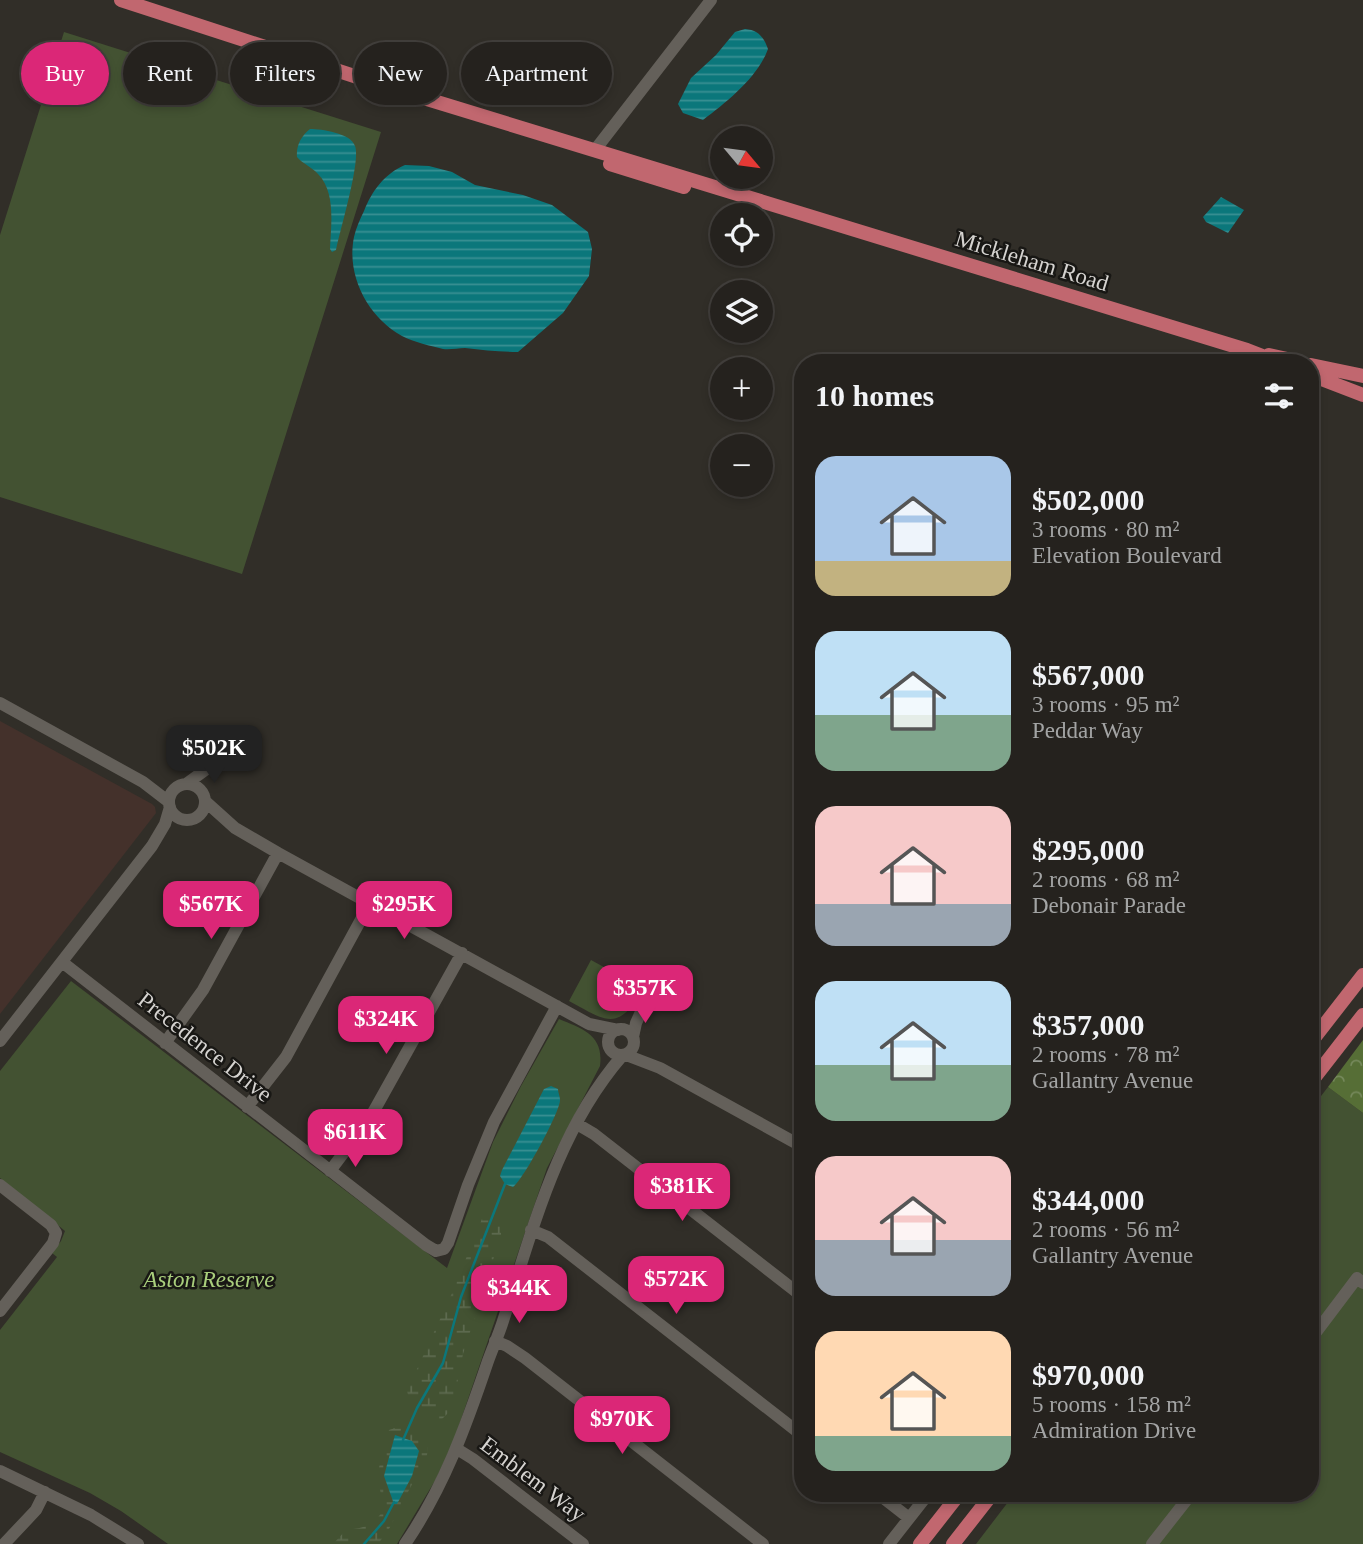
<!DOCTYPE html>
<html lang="en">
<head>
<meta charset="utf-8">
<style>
  :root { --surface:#25221e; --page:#2d2a27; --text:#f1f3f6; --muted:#a3a4a4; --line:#423f3c; --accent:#db2777 }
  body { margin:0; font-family:"Times New Roman",serif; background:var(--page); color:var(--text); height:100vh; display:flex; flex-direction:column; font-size:26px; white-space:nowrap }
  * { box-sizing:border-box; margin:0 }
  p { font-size:23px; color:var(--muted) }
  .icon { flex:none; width:38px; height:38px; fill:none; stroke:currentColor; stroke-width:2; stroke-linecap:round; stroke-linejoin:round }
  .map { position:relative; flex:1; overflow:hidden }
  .panel { position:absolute; left:794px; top:354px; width:525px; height:1148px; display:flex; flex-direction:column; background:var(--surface); border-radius:28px; box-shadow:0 4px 10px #0003,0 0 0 2px var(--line) }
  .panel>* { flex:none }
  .guide { position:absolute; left:21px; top:42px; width:665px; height:63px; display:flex; gap:14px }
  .needle { width:46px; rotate:119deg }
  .buttons { position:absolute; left:710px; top:126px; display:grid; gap:14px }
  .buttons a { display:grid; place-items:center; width:63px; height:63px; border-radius:50%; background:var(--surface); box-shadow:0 4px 10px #0003,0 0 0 2px var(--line); font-size:35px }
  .price { position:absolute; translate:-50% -60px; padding:0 16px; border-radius:14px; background:var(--accent); color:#fff; font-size:23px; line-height:46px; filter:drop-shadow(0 2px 4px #0008) }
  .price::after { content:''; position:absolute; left:50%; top:42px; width:21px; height:16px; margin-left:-10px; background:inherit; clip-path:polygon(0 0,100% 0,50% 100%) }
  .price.on { background:#222; color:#fff }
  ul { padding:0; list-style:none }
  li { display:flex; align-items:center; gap:21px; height:175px; padding:0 21px }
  li span { display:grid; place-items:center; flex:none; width:196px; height:140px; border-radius:21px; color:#555 }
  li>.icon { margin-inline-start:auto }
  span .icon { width:84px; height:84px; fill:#fffc; stroke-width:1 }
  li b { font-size:30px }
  h2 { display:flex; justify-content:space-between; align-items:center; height:84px; padding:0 21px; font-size:30px }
  .chip { padding:0 24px; border-radius:32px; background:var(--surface); box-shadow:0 4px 10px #0003,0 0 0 2px var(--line); font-size:24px; line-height:63px }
  .chip.on { background:var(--accent); color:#fff }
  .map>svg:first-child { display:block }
</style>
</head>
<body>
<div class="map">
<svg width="1363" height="1544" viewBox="0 0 1363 1544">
  <defs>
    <pattern id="forest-crowns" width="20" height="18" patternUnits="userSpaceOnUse" patternTransform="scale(1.75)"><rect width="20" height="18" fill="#566e36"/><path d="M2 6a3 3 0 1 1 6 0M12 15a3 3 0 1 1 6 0" fill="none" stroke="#75885b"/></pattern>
    <pattern id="wetland-marsh" width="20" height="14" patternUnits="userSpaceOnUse" patternTransform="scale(1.75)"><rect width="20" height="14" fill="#435232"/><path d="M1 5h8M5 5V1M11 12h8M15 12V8" fill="none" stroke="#5d6a4f"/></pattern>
    <pattern id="water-rules" width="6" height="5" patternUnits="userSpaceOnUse" patternTransform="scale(1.75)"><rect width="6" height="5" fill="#0b777b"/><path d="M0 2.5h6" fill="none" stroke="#399093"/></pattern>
  </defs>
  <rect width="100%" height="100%" fill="#312e28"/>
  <path fill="#44312b" d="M0,721L152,804L155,807L156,813L0,1014Z"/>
  <path fill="#435232" d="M64,32L381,132L242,574L0,497V235Z
    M591,960L644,989C617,1032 608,1022 569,1001Z
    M71,981L447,1268L493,1142L521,1086L559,1019C583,1029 604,1035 600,1066L547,1168L454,1440L436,1479L397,1544H168L121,1511L90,1493L0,1452V1330L57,1257L52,1253L61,1241L65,1231L0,1178V1071Z
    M1328,1087L1363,1113V1544H976L1015,1493H1311V1109Z"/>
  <path fill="url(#forest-crowns)" d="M1363,1040V1113L1328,1087Z"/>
  <path fill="url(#wetland-marsh)" d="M485,1218L501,1227V1235L463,1354L452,1409L441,1420L433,1421L410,1402L407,1391L452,1293L482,1219Z
    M398,1427L407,1428L428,1446L427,1455L389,1529L378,1544H333L346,1530C365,1528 374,1525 384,1509L377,1475L389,1430Z"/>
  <path fill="url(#water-rules)" d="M745,29C758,30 764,37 768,49C758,77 727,102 703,120L683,113L678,104L691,78L716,55L735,32Z
    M310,129C321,129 351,133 355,146C361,161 340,230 336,250L332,252L330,249C331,225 336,192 318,174C312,167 303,164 297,157C296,146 301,136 310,129Z
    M405,165L429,166L452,172L475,185L523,195L552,205L588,232L592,249L589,276L563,313L518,352C500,352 483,350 465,348C458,348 450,350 443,349C431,346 414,342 402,336C368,317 346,276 354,237C356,228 360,219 364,211C372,191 384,174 405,165Z
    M1221,197L1244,210L1228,233L1206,222L1203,217Z
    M551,1086L558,1089C558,1093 560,1096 560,1100C560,1112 523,1180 513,1187L505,1184L500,1176L502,1170L544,1089Z
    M395,1435L412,1441L419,1451L412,1476L397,1504H394L384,1476Z"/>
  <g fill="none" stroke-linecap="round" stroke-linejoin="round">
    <path stroke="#0b777b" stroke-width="2.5" d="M403,1440L417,1408L443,1363L461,1297L505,1184
      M364,1544L384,1521L394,1502"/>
    <path stroke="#64605a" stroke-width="12" d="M595,150L711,0
      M0,703L143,782L169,802
      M186,784L222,758
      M169 802a18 18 0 1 1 36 0a18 18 0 1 1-36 0Z
      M205,801L235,828L278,853L589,1024L618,1030
      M62,962L426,1245L436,1251L444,1249L448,1243L468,1185L494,1122L557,1006
      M608 1042a13 13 0 1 1 26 0a13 13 0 1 1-26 0Z
      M633,1037L636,1023L649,994
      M0,1041L152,846L165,824L170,807
      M165,1043L203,990L278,853
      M626,1055L660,1068L803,1147
      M247,1107L286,1057L370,903
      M577,1124L594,1134L803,1297
      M330,1171L370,1118L462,953
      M0,1185L51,1225L56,1233L53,1243L0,1311
      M531,1230L548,1237L803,1436
      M1311,1339L1357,1278L1363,1283
      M495,1341L507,1346L525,1358L763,1544
      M457,1449L473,1459L583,1544
      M0,1471L91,1515L138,1544
      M877,1493L909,1518
      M4,1544L36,1510L45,1492
      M405,1544C444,1487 466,1426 488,1361C493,1347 499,1334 503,1321C533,1229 557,1131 622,1056
      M889,1544L929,1493
      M1152,1544L1192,1493"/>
    <path stroke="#c1676f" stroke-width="14" d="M121,0L391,88L1247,350L1278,362
      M610,164L684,187
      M1269,355L1301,362
      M1311,365L1363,376
      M1311,375L1363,395
      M1311,1042L1363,975
      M1311,1082L1363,1015
      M920,1544L960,1493
      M953,1544L993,1493"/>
  </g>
  <g text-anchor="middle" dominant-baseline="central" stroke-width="5" stroke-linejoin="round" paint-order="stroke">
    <g font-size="23" fill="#d5d3d0" stroke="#181714">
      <text transform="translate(1032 261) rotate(17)">Mickleham Road</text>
      <text transform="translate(205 1047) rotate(38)">Precedence Drive</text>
      <text transform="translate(533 1479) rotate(37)">Emblem Way</text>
    </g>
    <g font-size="23" font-style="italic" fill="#a9ce7c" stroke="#181714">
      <text x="209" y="1279">Aston Reserve</text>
    </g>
  </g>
</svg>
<div class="buttons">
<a><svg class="needle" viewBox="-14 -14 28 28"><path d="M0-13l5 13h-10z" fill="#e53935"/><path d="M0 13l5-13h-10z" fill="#a3a4a4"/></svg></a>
<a><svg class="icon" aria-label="locate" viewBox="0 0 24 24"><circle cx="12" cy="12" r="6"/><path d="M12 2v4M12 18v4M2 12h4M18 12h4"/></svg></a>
<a><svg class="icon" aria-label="layers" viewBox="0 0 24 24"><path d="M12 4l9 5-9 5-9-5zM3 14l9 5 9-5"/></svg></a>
<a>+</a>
<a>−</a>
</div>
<b class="price on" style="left:214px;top:785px">$502K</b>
<b class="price" style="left:211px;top:941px">$567K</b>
<b class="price" style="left:404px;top:941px">$295K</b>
<b class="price" style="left:645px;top:1025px">$357K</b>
<b class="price" style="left:386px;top:1056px">$324K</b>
<b class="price" style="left:355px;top:1169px">$611K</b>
<b class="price" style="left:682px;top:1223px">$381K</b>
<b class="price" style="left:676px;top:1316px">$572K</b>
<b class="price" style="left:519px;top:1325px">$344K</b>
<b class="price" style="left:622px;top:1456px">$970K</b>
<div class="guide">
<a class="chip on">Buy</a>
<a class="chip">Rent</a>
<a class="chip">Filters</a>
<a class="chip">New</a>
<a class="chip">Apartment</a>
</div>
<section class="panel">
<h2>10 homes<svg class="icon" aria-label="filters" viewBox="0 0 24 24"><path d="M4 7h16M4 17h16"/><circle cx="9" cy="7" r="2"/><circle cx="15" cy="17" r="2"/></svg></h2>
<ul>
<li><span style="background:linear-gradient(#a9c7e8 75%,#c2b280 0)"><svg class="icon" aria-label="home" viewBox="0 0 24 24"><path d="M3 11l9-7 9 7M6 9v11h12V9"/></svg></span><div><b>$502,000</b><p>3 rooms · 80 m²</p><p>Elevation Boulevard</p></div></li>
<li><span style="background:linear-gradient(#bfe0f5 60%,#7fa58c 0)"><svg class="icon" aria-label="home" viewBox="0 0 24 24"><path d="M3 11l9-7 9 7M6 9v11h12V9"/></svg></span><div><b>$567,000</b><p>3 rooms · 95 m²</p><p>Peddar Way</p></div></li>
<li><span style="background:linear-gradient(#f6c9c9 70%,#9aa5b1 0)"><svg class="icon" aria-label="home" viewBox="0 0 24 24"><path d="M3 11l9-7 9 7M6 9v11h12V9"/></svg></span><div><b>$295,000</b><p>2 rooms · 68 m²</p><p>Debonair Parade</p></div></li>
<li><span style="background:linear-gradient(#bfe0f5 60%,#7fa58c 0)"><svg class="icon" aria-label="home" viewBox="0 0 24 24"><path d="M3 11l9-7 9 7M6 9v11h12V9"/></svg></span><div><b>$357,000</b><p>2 rooms · 78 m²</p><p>Gallantry Avenue</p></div></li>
<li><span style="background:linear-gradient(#f6c9c9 60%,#9aa5b1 0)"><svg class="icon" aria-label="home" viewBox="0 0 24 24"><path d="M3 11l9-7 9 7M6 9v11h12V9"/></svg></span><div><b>$344,000</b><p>2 rooms · 56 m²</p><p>Gallantry Avenue</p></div></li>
<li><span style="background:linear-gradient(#ffd9b3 75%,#7fa58c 0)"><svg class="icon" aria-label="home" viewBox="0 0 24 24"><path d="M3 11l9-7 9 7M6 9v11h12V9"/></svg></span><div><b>$970,000</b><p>5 rooms · 158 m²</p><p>Admiration Drive</p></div></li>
</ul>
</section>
</div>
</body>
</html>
